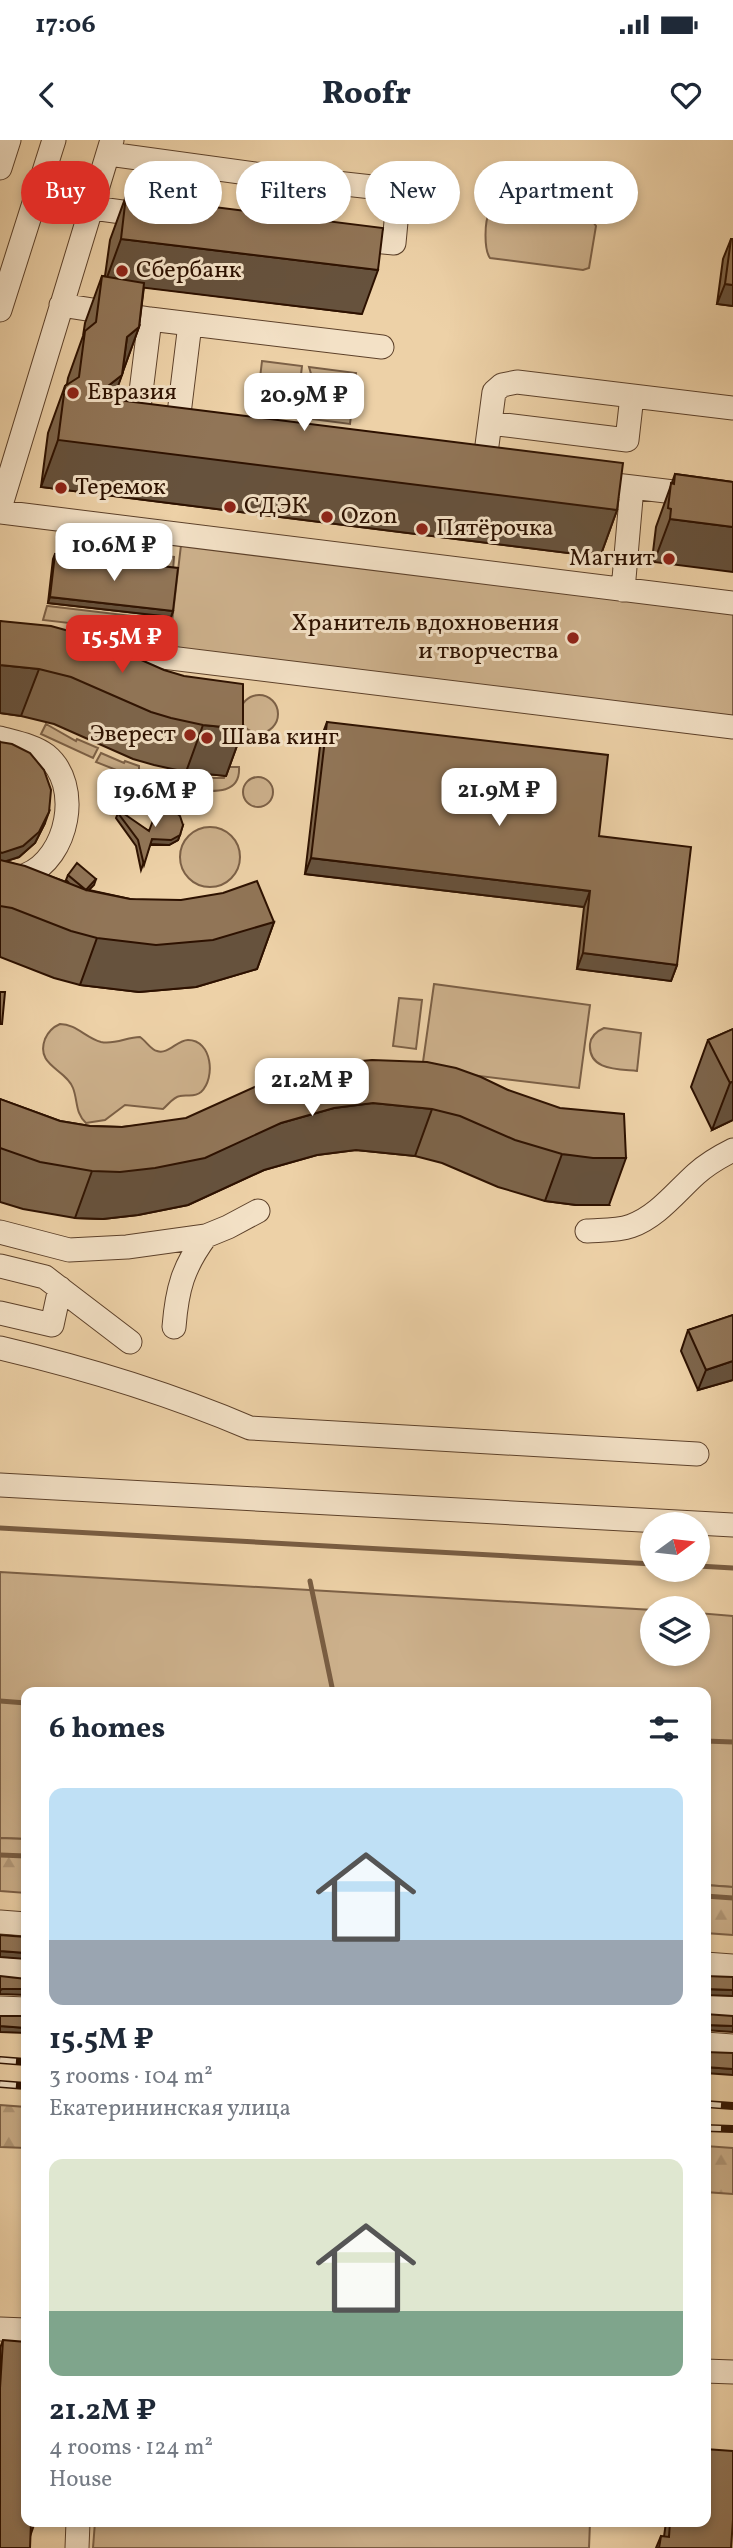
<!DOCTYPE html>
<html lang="en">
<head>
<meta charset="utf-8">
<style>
  :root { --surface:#fff; --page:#f6f6f7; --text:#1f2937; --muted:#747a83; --accent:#d93025 }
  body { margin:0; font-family:Vollkorn,serif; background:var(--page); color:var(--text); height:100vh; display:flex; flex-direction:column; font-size:26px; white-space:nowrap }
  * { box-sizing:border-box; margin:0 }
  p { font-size:23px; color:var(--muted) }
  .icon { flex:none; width:38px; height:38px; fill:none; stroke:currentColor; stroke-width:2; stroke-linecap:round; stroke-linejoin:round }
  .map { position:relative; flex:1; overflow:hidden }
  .drawer { position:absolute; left:21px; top:1547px; width:690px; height:840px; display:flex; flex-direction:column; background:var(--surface); border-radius:14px; box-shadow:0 4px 10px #0003 }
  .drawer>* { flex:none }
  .top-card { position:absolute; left:21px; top:21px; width:691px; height:63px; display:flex; gap:14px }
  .needle { width:46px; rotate:75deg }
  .buttons { position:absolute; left:640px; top:1372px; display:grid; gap:14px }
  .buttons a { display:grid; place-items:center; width:70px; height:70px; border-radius:50%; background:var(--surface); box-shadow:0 4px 10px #0003; font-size:35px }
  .price { position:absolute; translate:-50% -60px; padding:0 16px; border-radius:14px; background:#fff; color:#222; font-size:23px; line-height:46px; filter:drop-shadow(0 2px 4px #0008) }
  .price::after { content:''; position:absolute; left:50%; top:42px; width:21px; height:16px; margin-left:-10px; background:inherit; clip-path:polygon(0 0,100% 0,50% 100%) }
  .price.current { background:var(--accent); color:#fff }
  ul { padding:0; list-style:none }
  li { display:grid; align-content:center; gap:14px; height:371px; padding:0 28px }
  li span { display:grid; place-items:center; height:217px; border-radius:14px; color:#555 }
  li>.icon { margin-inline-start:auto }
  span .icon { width:126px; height:126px; fill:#fffc; stroke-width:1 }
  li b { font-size:30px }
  h2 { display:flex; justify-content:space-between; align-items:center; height:84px; padding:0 28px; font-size:30px }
  .chip { padding:0 24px; border-radius:32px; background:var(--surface); box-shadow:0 4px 10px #0003; font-size:24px; line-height:63px }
  .chip.current { background:var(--accent); color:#fff }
  .status { display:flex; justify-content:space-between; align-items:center; height:49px; padding:0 35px; background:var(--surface); direction:ltr }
  .status svg { height:19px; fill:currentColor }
  header { display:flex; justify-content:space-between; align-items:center; height:91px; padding:0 28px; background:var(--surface); font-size:32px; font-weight:800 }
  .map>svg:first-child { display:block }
</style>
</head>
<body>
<div class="status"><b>17:06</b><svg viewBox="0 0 49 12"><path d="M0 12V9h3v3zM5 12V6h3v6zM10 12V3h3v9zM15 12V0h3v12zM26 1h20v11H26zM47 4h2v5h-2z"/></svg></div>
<header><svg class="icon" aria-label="back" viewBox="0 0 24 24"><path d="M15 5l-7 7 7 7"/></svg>Roofr<svg class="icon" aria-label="heart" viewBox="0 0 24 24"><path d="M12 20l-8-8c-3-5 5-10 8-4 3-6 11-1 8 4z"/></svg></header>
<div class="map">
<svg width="733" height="2408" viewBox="0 0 733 2408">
  <defs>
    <pattern id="forest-firs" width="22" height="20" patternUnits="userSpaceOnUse" patternTransform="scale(1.75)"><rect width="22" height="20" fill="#ccb08b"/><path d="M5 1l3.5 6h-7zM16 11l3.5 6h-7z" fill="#b09676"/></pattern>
  </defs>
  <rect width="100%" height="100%" fill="#edd1a7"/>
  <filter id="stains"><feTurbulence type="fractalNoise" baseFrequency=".00286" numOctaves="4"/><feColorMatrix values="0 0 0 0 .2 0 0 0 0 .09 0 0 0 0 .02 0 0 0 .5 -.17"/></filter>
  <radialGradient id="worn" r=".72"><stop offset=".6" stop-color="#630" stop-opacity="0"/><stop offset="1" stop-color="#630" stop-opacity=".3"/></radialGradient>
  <path fill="#ccb08b" stroke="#7c6046" stroke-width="2" d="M500,66L591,79L596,86L589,128L583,130L490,118C484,110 484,81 490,71C493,67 495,67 500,66Z
    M262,221L302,226L296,277L256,272Z
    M309,227L356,233L350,284L304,278L308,270L306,260L310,252L308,242L312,237Z
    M67,404L174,417L173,430L64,417Z
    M181,405L733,471V577L169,508Z
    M47,466H48L166,480L163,494L43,480Z
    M240 574a19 19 0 1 1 38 0a19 19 0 1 1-38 0Z
    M46,584L76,601L77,599L98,608L93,618L41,594Z
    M101,613L124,623L125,621L139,626V635L134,637L96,622Z
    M228,627H239C241,657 209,651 188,650L190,640L207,641V638H224Z
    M167,633L186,636L184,648L165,643Z
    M243 652a15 15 0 1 1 30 0a15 15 0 1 1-30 0Z
    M180 717a30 30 0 1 1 60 0a30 30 0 1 1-60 0Z
    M434,844L590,865L579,948L422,929Z
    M399,858L422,860L416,909L393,906Z
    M60,884C76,884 86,898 101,902C115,905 127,897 140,897C146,901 151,910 157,911C168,915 177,900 188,900C212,900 216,938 201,952C194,958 187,954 180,956C173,957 168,965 163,969L125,965L105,980L86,983C75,973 78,961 73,948C66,929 35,926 45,899C48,892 53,887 60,884Z
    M604,888L641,893L637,931C619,929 588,931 590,904C591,896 597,891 604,888Z
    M0,1432L653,1470V1514H698V1473L733,1476V1747L705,1745V1552H26V1699L0,1698Z
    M95,2382H590L589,2408H93Z"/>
  <path fill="url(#forest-firs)" stroke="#7c6046" stroke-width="2" d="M0,1698L26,1699V1753L0,1751Z
    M705,1745L733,1747V1795L705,1793Z
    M0,1965L26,1967V2008L0,2007Z
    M705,2006L733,2008V2054L705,2052Z"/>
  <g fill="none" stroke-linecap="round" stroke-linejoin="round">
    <path stroke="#795d42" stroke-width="5" d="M0,1388L653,1424
      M698,1426L733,1428
      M310,1441L333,1552
      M0,1561L26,1563
      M705,1601L733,1602
      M0,1715L26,1716
      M705,1756L733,1758"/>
    <g stroke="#5d412a" stroke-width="25">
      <path id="minor" d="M109,14L255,34L399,50L394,103L352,99
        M0,28L9,0
        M93,68L151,76
        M61,165L150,179L382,207
        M0,170L54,0
        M490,283L627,300L632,256
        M146,286L137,284L150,179
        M177,290L190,184
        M484,328L494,252L502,245L517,242L733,268
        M589,342L632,347L623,450
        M632,347L733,359
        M0,368L112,0
        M0,372L733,463
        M97,509L733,587
        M0,598C14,602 35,606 46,615C83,645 68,718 26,735C16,739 10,742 0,740
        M587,1091C601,1090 617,1091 631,1086C657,1077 676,1052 696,1034C707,1024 719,1017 733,1010
        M0,1092L69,1110L127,1107L206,1096L228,1087L258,1071
        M0,1126L45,1137L130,1202
        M0,1173L52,1185L60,1148
        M174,1187C177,1149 183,1127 206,1096
        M0,1208C85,1228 170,1254 250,1288L697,1314
        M0,1345L733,1385
        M0,1782L26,1784
        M705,1824L733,1826
        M0,1829L26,1831
        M705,1867L733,1868
        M0,1868L26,1869
        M705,1904L733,1906
        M0,2189L26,2190
        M705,2231L733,2232
        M77,2408L78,2382"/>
    </g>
    <use href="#minor" stroke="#f3e1c6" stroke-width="23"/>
    <g stroke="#2d1100" stroke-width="8">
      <path id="rail" d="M0,1920L26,1922
        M0,1944L26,1946
        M705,1964L733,1966
        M705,1988L733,1989"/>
    </g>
    <use href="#rail" stroke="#f3e1c6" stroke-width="5" stroke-dasharray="16" stroke-linecap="butt"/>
  </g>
  <path fill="#7d654b" stroke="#2d1100" stroke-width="2" d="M126,56L362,174L144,147L139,187L113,259L617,370L600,417L41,347L48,293L65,246L67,244L68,238L83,196L85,183L102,136H105L110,100Z
    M731,99L733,166L717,164L723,119Z
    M675,334L733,342L654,422L655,412H653L656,387Z
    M55,414L173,471L171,477L48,463L53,419Z
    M0,481L243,589L226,636L186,632L154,625L133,619L54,584L21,576L0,573Z
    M327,582L599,696L677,825L671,841L577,829L584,767L305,734L321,598Z
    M0,602L45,683L35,703L19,717L6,721L69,743L66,740L68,735L96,739L94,745L89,750L130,759L274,782L257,829L196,847L139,852L80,845L54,838L0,817Z
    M118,673L149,691L183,685L178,700L169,705H150L141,730L136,706L116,678Z
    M733,889V980L712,990L691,947L708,900Z
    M508,950L609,1065H576L545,1061L498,1047L442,1023L415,1016L356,1010L317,1015L264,1030L188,1065L138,1075L103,1079L75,1078L23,1069L0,1062V959L60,981L90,986L122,987Z
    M733,1175V1240L698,1250L681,1211L688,1190Z
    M3,2200L30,2396L0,2408V2208Z
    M666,2382H705L731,2408H656L661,2396L664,2397Z"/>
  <path fill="#66523d" stroke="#2d1100" stroke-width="2" d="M121,99L378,130L362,174L105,143Z
    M725,144L733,145V166L717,164Z
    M139,187L122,234L127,197Z
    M122,235L105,282L617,370L600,417L41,347L58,300L94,257Z
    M670,379L733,387V432L654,422Z
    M50,457L173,471L171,477L48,463Z
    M0,525L39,529L21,576L0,573Z
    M203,585L243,589L226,636L186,632Z
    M49,672L45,683L35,703L19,717L0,723V712Z
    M180,695L178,700L169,705L150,704L152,699Z
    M311,718L590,751L584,767L305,734Z
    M274,782L257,829L196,847L139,852L80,845L97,798Z
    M583,813L677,825L671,841L577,829Z
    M733,941V980L712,990L730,943Z
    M373,963L432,969L415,1016L356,1010L317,1015L264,1030L188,1065L138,1075L103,1079L75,1078L92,1031L281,983L334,968Z
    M562,1014L626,1018L609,1065H576L545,1061Z
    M733,1221V1240L698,1250L706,1230Z
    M0,1811L26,1813V1819L0,1817Z
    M2,1849H26V1855L0,1854V1850Z
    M705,1849L733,1850V1856L705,1855Z
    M707,1885L733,1886V1892L705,1890V1886Z
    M0,1886L26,1888V1893L0,1892Z
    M705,1927L733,1929V1935L705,1933Z
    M30,2382H35L26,2408Z"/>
  <path fill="#917557" stroke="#2d1100" stroke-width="2" d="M126,56L383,88L378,130L121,99Z
    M731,99H733V145L725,144Z
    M102,136L144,143L139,187L127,197L122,235L94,257L623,323L617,370L58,300L65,246L79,237L85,191L96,182Z
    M675,334L733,342V387L670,379L671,369L668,368L671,343L674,344Z
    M55,414L178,428L173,471L50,457Z
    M0,481L51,486L87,496L164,530L184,536L243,544V589L203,585L171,578L151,572L71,537L39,529L0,525Z
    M327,582L608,615L599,696L691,707L677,825L583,813L590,751L311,718Z
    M0,602L12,604L30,613L44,630L51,650L49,672L39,692L23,706L2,713L0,712Z
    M163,669L173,670L180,676L183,685L180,695L171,700L152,699L144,725L138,700L118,673L120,671L149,691L155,675Z
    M0,720L25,726L86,750L130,759L181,760L223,753L257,741L274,782L213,800L156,805L97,798L71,791L12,768L0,766Z
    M77,723L96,739L86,750L68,735Z
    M0,852H5L2,884H0Z
    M733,889V941L730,943L708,900Z
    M372,920L427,922L456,928L481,937L508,950L560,968L624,974L626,1018H593L562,1014L515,1000L460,976L432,969L373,963L334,968L281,983L205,1018L155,1028L120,1032L92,1031L40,1022L0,1008V959L60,981L90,986L122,987L186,978L259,945L288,934L326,924Z
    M733,1175V1221L706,1230L688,1190Z
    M0,1795L26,1797V1813L0,1811Z
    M0,1836L26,1839V1849H2L0,1850Z
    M705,1836L733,1837V1850L705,1849Z
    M705,1874L733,1876V1886L707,1885L705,1886Z
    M0,1876H26V1888L0,1886Z
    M705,1912L733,1913V1929L705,1927Z
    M3,2200L26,2202V2382H31L30,2408H0V2248Z
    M705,2309L733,2311V2380L731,2408H659L661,2396L669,2397L670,2382H705Z"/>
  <g fill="#8f2418" stroke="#f3e1c6" stroke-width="2.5">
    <circle cx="122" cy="131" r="7"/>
    <circle cx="73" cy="253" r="7"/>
    <circle cx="61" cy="348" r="7"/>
    <circle cx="230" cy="367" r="7"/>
    <circle cx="327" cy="377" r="7"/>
    <circle cx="422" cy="389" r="7"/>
    <circle cx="669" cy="419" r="7"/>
    <circle cx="573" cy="498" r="7"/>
    <circle cx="190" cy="595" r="7"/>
    <circle cx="207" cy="598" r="7"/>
  </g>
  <g text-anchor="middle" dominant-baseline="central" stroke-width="6" stroke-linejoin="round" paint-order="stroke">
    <g font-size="24" fill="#2d1100" stroke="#f3e1c6" text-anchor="start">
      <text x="136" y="131">Сбербанк</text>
      <text x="87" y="253">Евразия</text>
      <text x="75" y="348">Теремок</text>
      <text x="244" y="367">СДЭК</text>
      <text x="341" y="377">Ozon</text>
      <text x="436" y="389">Пятёрочка</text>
      <text x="655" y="419" text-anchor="end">Магнит</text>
      <text x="559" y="484" text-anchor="end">Хранитель вдохновения<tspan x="559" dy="28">и творчества</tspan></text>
      <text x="176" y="595" text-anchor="end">Эверест</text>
      <text x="221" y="598">Шава кинг</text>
    </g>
  </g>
  <rect width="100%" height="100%" filter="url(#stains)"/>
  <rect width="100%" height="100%" fill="url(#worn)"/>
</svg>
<div class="buttons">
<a><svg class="needle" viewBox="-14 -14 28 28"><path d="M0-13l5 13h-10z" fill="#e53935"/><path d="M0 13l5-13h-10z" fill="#747a83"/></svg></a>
<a><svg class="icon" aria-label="layers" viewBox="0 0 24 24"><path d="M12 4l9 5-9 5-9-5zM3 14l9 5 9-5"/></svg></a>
</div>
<b class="price" style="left:304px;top:293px">20.9M ₽</b>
<b class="price" style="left:114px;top:443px">10.6M ₽</b>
<b class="price current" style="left:122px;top:535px">15.5M ₽</b>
<b class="price" style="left:499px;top:688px">21.9M ₽</b>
<b class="price" style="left:155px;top:689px">19.6M ₽</b>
<b class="price" style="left:312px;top:978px">21.2M ₽</b>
<div class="top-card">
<a class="chip current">Buy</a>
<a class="chip">Rent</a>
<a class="chip">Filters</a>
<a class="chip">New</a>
<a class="chip">Apartment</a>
</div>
<section class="drawer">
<h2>6 homes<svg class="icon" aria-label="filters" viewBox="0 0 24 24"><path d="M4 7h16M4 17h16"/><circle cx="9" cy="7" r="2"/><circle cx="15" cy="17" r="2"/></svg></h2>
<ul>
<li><span style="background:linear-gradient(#bfe0f5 70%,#9aa5b1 0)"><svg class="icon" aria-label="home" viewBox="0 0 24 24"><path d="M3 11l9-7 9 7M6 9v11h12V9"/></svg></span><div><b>15.5M ₽</b><p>3 rooms · 104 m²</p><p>Екатерининская улица</p></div></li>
<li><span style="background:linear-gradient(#dfe7d0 70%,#7fa58c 0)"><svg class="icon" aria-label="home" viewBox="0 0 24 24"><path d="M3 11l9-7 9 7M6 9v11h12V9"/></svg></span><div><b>21.2M ₽</b><p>4 rooms · 124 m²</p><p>House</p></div></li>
</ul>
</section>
</div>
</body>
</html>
